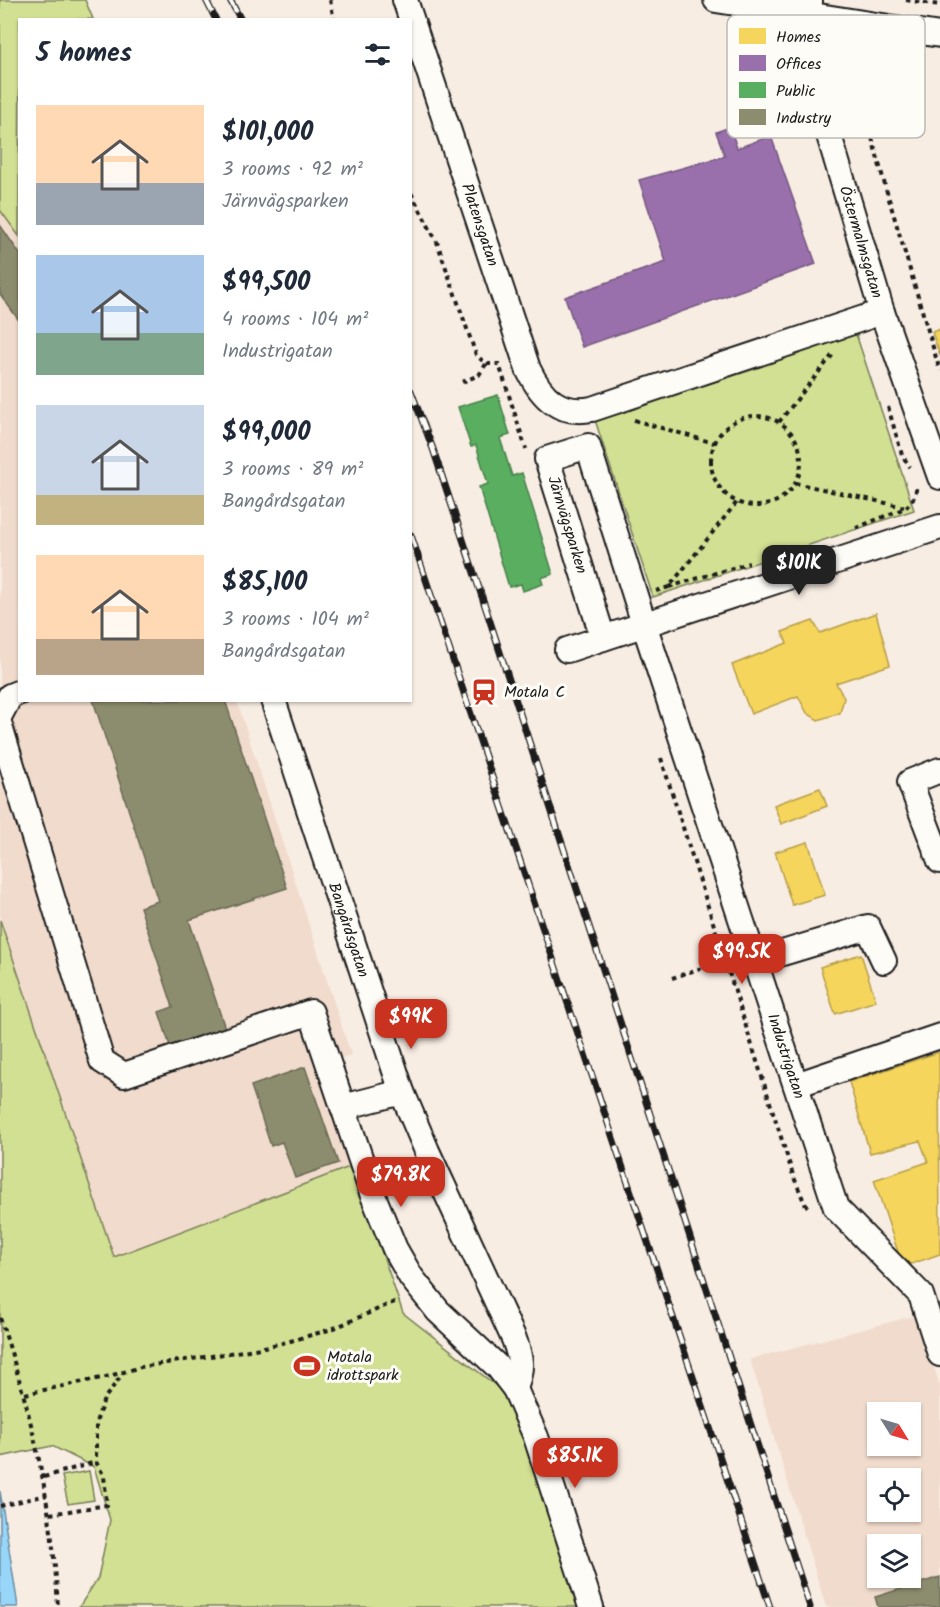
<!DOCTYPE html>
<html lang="en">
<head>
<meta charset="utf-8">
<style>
  :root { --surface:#fff; --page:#f6f6f7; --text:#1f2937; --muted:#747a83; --accent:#c8321e }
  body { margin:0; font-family:Kalam,sans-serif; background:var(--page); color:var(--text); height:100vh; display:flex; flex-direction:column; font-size:22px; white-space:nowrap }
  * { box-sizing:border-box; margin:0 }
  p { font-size:20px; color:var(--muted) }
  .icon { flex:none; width:33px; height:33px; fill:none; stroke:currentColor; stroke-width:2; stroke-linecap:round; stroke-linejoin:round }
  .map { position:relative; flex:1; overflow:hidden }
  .drawer { position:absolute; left:18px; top:18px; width:394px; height:684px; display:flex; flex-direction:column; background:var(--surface); border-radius:0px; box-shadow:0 2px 4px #0004 }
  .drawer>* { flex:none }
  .needle { width:39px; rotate:127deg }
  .controls { position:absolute; left:867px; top:1402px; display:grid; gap:12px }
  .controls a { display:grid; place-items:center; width:54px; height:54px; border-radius:0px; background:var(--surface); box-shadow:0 2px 4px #0004; font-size:30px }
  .price { position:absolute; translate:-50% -51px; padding:0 14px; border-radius:12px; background:var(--accent); color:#fff; font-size:20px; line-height:39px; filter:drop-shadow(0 2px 3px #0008) }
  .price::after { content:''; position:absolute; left:50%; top:36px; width:18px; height:14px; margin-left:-9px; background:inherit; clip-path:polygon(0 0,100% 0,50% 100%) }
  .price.on { background:#222; color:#fff }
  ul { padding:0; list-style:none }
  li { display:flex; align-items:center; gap:18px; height:150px; padding:0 18px }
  li span { display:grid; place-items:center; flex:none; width:168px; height:120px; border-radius:0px; color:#555 }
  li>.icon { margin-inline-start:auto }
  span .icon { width:72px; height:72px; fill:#fffc; stroke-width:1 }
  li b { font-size:26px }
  h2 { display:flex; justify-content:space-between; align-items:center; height:72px; padding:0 18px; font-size:26px }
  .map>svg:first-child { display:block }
</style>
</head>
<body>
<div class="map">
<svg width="940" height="1607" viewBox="0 0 940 1607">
  <rect width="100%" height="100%" fill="#f8ede3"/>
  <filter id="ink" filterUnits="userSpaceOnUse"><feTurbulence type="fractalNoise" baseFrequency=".0167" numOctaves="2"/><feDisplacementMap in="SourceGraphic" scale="12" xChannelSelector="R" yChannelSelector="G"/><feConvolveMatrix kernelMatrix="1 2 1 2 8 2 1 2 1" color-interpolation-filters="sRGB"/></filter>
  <g filter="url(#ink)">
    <path fill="#f1dbcc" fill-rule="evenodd" d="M0,210L20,236V700L237,701L351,1055L320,1065L352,1166L114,1257L0,920Z
      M917,1315L940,1386V1607H826L750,1359ZM878,1413H910V1446H878ZM878,1479H910V1512H878ZM878,1545H910V1578H878Z"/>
    <path fill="#d2e093" stroke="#777e58" stroke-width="1.5" d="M0,0H85L93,19L20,20L19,236L0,210Z
      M856,334L914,510L653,597L595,420Z
      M0,920L114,1257L352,1166L403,1313L540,1420L593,1607H79L98,1578L110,1520L94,1467L52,1446L0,1457Z
      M89,1471L94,1500L68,1504L62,1476Z"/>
    <path fill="#98d6f9" stroke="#668ca1" stroke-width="1.5" d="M0,1491L18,1607H0Z"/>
    <path fill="#f6d55c" stroke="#b59e49" stroke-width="1.5" d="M940,329V356L932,332Z
      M876,613L890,665L836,683L844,698L840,713L818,720L807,713L798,696L751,714L732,665L787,643L782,632L813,621L820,633Z
      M820,788L827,806L781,824L774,805Z
      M808,842L825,895L792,905L775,852Z
      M861,954L876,1001L835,1014L820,967Z
      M939,1052L940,1254L903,1267L874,1180L928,1162L920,1141L870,1153L849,1082Z"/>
    <path fill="#9970ab" stroke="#745780" stroke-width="1.5" d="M730,127L737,148L771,136L816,264L582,347L565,297L666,262L639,180L725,156L716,132Z"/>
    <path fill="#5aae61" stroke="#47824c" stroke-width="1.5" d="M498,395L510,435L500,438L512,476L522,473L553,574L541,578L543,584L523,591L521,584L509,587L479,487L488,484L476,445L471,447L458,407Z"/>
    <path fill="#8c8c6e" stroke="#6a6a55" stroke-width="1.5" d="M0,225L20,254V322L0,294Z
      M93,700H225L287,888L189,920L225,1028L170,1046L159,1012L173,1007L140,907L158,901Z
      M305,1067L338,1163L295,1178L282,1142L271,1146L251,1086Z
      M940,1577V1607H878L875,1597Z"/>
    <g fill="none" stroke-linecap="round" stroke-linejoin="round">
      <g stroke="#1c1c1c" stroke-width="28">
        <g id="minor">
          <path id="s1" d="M405,0L528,369C542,398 559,415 592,409L882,312"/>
          <path d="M716,0L940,35"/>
          <path id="s2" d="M810,0L809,40L812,64L819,102L882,312L940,477"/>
          <path id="s3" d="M603,638L547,459L588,446L644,624L836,1208L921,1295L940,1354"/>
          <path d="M567,650L940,527"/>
          <path id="s4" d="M273,700L402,1092L427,1151L514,1339C522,1361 522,1367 515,1389"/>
          <path d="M0,715L10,696L20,692"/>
          <path d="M0,726L102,1061L124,1075L311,1012L372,1193L395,1249L411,1277L438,1311L498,1367L515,1389L536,1437L591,1607"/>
          <path d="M940,770L910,782L940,861"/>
          <path d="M756,961L868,927L884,961"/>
          <path d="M796,1085L940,1036"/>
          <path d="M343,1107L402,1092"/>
        </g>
      </g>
      <path stroke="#1c1c1c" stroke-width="4" stroke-dasharray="4.5 4.5" stroke-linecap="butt" d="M330,0L334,20
        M906,0L940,5
        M778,32L784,47
        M846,42L886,189L940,371
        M833,57L847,51
        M411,193L437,242L476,355L486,364H499L526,449
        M462,382L479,375L486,364
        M888,407L902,455L910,467
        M711 461a45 45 0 1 1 90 0a45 45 0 1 1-90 0Z
        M634,420L714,443
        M779,422L834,353
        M795,483L904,507
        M856,528L905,508C912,502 917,495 916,485
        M669,587L749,563
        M656,591L669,587L737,502
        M661,758L793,1175L805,1204L810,1209
        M672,978L725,960
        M0,1318C33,1417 52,1503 58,1607
        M25,1394L106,1377L141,1367L255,1349L287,1342L332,1329L399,1300
        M44,1477L96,1462
        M0,1506L47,1495
        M50,1514L107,1505L104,1476L96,1462V1422L104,1399L124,1372"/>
      <use href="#minor" stroke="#fdfcf7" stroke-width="24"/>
      <g stroke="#1c1c1c" stroke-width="7">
        <path id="rail" d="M206,0L216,20
          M230,0L241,20
          M411,391L433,449L487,612L810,1607
          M411,535L770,1607"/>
      </g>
      <use href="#rail" stroke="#fdfcf7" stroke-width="4.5" stroke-dasharray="14" stroke-linecap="butt"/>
    </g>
  </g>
  <defs>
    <g id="station-bare" transform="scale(2.07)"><path d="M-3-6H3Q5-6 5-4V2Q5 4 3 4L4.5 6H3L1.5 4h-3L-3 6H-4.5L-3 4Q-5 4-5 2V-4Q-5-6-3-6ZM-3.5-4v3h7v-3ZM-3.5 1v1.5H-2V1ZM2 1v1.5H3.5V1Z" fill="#c8321e" stroke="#fdfcf7" stroke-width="2.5" paint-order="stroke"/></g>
    <g id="stadium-bare" transform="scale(2.07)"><path d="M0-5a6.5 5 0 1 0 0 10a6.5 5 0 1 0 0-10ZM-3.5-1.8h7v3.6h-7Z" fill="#c8321e" stroke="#fdfcf7" stroke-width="2.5" paint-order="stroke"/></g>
  </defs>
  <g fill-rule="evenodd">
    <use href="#station-bare" x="484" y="692"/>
    <use href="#stadium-bare" x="307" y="1366"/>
  </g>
  <g text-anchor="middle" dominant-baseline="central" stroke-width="6" stroke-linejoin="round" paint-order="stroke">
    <g font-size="16" fill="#1c1c1c" stroke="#fdfcf7">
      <text stroke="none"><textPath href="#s1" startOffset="237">Platensgatan</textPath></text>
      <text stroke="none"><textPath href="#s2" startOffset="249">Östermalmsgatan</textPath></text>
      <text transform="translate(567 525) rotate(73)">Järnvägsparken</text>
      <text stroke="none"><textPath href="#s4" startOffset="242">Bangårdsgatan</textPath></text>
      <text stroke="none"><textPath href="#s3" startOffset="872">Industrigatan</textPath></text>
    </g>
    <g font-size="16" fill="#1c1c1c" stroke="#fdfcf7" text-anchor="start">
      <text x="504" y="692">Motala C</text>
      <text x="327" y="1357">Motala<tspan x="327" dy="18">idrottspark</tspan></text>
    </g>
  </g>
  <rect x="727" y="15" width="198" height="123" rx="9" fill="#fdfcf7" stroke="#bab9b5" stroke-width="1.5"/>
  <rect x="739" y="28" width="27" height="16" fill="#f6d55c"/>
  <rect x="739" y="55" width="27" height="16" fill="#9970ab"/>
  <rect x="739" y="82" width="27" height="16" fill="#5aae61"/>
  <rect x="739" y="109" width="27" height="16" fill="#8c8c6e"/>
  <g font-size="16" fill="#1c1c1c">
    <text x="776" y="42">Homes</text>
    <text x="776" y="69">Offices</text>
    <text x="776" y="96">Public</text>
    <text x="776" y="123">Industry</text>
  </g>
</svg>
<div class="controls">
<a><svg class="needle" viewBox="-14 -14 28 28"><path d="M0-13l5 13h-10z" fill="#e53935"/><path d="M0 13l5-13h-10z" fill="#747a83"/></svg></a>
<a><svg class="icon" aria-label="locate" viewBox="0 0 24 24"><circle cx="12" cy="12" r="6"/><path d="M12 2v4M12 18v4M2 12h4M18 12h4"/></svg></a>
<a><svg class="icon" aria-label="layers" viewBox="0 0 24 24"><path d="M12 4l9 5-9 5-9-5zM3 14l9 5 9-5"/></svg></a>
</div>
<b class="price on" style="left:799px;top:596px">$101K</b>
<b class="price" style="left:742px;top:985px">$99.5K</b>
<b class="price" style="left:411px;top:1050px">$99K</b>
<b class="price" style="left:401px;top:1208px">$79.8K</b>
<b class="price" style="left:575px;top:1489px">$85.1K</b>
<section class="drawer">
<h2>5 homes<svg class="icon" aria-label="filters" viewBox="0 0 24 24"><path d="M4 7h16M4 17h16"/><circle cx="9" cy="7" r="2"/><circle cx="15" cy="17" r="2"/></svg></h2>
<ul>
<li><span style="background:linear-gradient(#ffd9b3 65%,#9aa5b1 0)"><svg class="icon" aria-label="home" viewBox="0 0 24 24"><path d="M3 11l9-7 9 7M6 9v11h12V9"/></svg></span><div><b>$101,000</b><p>3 rooms · 92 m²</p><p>Järnvägsparken</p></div></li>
<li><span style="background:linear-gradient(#a9c7e8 65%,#7fa58c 0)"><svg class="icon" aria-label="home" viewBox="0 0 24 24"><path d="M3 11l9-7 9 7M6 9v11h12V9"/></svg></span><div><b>$99,500</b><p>4 rooms · 104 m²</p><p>Industrigatan</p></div></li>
<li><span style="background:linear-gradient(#c9d6e8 75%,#c2b280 0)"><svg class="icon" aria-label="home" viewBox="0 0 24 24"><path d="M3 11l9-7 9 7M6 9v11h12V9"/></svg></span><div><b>$99,000</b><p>3 rooms · 89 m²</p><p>Bangårdsgatan</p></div></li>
<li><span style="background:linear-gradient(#ffd9b3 70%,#b9a48a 0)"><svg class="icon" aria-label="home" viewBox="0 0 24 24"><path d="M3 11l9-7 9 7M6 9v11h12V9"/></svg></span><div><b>$85,100</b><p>3 rooms · 104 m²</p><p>Bangårdsgatan</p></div></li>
</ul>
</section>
</div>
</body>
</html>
